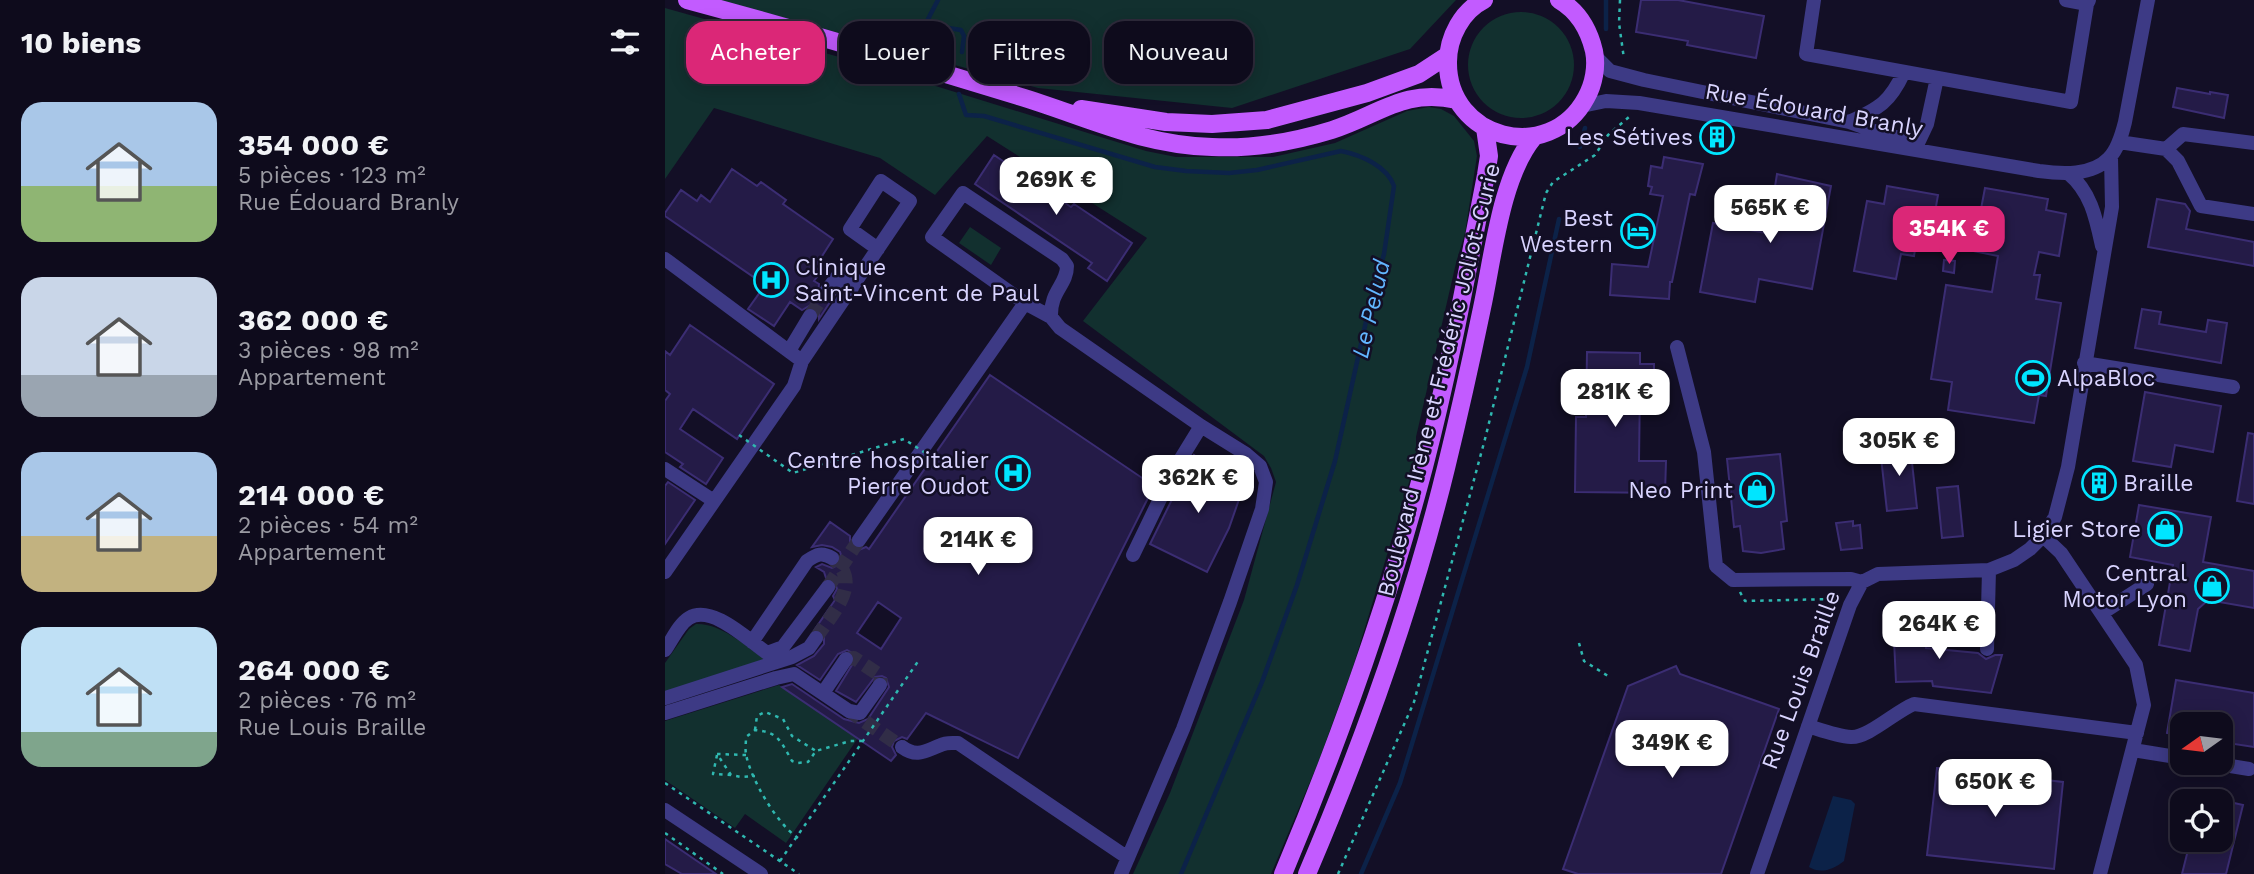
<!DOCTYPE html>
<html lang="fr">
<head>
<meta charset="utf-8">
<style>
  :root { --surface:#0e0b1c; --page:#171425; --text:#f1f3f6; --muted:#9b9ba3; --line:#2e2b3b; --accent:#db2777 }
  body { margin:0; font-family:"Work Sans",sans-serif; background:var(--page); color:var(--text); height:100vh; display:flex; flex-direction:column; font-size:26px; white-space:nowrap }
  * { box-sizing:border-box; margin:0 }
  p { font-size:23px; color:var(--muted) }
  .icon { flex:none; width:38px; height:38px; fill:none; stroke:currentColor; stroke-width:2; stroke-linecap:round; stroke-linejoin:round }
  .map { position:relative; flex:1; overflow:hidden }
  .details { display:flex; flex-direction:column; background:var(--surface); width:665px }
  .details>* { flex:none }
  .guide { position:absolute; left:21px; top:21px; width:665px; height:63px; display:flex; gap:14px }
  .needle { width:46px; rotate:256deg }
  .tools { position:absolute; left:1505px; top:712px; display:grid; gap:14px }
  .tools a { display:grid; place-items:center; width:63px; height:63px; border-radius:14px; background:var(--surface); box-shadow:0 4px 18px #0003,0 0 0 2px var(--line); font-size:35px }
  .price { position:absolute; translate:-50% -60px; padding:0 16px; border-radius:14px; background:#fff; color:#222; font-size:23px; line-height:46px; filter:drop-shadow(0 2px 4px #0008) }
  .price::after { content:''; position:absolute; left:50%; top:42px; width:21px; height:16px; margin-left:-10px; background:inherit; clip-path:polygon(0 0,100% 0,50% 100%) }
  .price.current { background:var(--accent); color:#fff }
  ul { padding:0; list-style:none }
  li { display:flex; align-items:center; gap:21px; height:175px; padding:0 21px }
  li span { display:grid; place-items:center; flex:none; width:196px; height:140px; border-radius:21px; color:#555 }
  li>.icon { margin-inline-start:auto }
  span .icon { width:84px; height:84px; fill:#fffc; stroke-width:1 }
  li b { font-size:30px }
  h2 { display:flex; justify-content:space-between; align-items:center; height:84px; padding:0 21px; font-size:30px }
  .pill { padding:0 24px; border-radius:21px; background:var(--surface); box-shadow:0 4px 18px #0003,0 0 0 2px var(--line); font-size:24px; line-height:63px }
  .pill.current { background:var(--accent); color:#fff }
  main { display:flex; flex:1; min-height:0 }
  .map>svg:first-child { display:block }
</style>
</head>
<body>
<main>
<section class="details">
<h2>10 biens<svg class="icon" aria-label="filters" viewBox="0 0 24 24"><path d="M4 7h16M4 17h16"/><circle cx="9" cy="7" r="2"/><circle cx="15" cy="17" r="2"/></svg></h2>
<ul>
<li><span style="background:linear-gradient(#a9c7e8 60%,#8fb573 0)"><svg class="icon" aria-label="home" viewBox="0 0 24 24"><path d="M3 11l9-7 9 7M6 9v11h12V9"/></svg></span><div><b>354 000 €</b><p>5 pièces · 123 m²</p><p>Rue Édouard Branly</p></div></li>
<li><span style="background:linear-gradient(#c9d6e8 70%,#9aa5b1 0)"><svg class="icon" aria-label="home" viewBox="0 0 24 24"><path d="M3 11l9-7 9 7M6 9v11h12V9"/></svg></span><div><b>362 000 €</b><p>3 pièces · 98 m²</p><p>Appartement</p></div></li>
<li><span style="background:linear-gradient(#a9c7e8 60%,#c2b280 0)"><svg class="icon" aria-label="home" viewBox="0 0 24 24"><path d="M3 11l9-7 9 7M6 9v11h12V9"/></svg></span><div><b>214 000 €</b><p>2 pièces · 54 m²</p><p>Appartement</p></div></li>
<li><span style="background:linear-gradient(#bfe0f5 75%,#7fa58c 0)"><svg class="icon" aria-label="home" viewBox="0 0 24 24"><path d="M3 11l9-7 9 7M6 9v11h12V9"/></svg></span><div><b>264 000 €</b><p>2 pièces · 76 m²</p><p>Rue Louis Braille</p></div></li>
</ul>
</section>
<div class="map">
<svg width="1589" height="874" viewBox="0 0 1589 874">
  <rect width="100%" height="100%" fill="#130f26"/>
  <path fill="#12302f" d="M54,0H791L745,49L567,108L373,88Z
    M0,8L206,66L481,151L511,157H608L670,143L742,111L764,107L776,109L789,116L809,141L812,156L800,233L791,263L751,437V458L745,479L688,667L653,763L606,874H468L505,793L579,600L611,482L606,468L599,456L418,321L482,238L322,136L270,195L215,158L49,108L0,179Z
    M803 65a53 53 0 1 1 106 0a53 53 0 1 1-106 0Z
    M305,227L336,248L326,265L294,243Z
    M31,624C56,623 80,646 100,659L0,694V663L24,629Z
    M114,685L193,738L121,843L80,814L70,828L0,780V721Z"/>
  <path fill="#0c2248" d="M1168,796L1186,800L1190,804L1179,861C1168,870 1155,874 1144,867Z"/>
  <g fill="none" stroke-linecap="round" stroke-linejoin="round">
    <path stroke="#0c2248" stroke-width="4.5" d="M273,0L263,19L271,26L296,30L299,36L297,52
      M941,0V29
      M294,94L301,115L319,116L490,167L521,171L564,173L592,170L676,151C696,155 722,166 729,186L719,254L708,290L670,461L632,585L597,682L516,874
      M915,147L920,128
      M696,874L735,783L862,367L894,219"/>
  </g>
  <path fill="#241b47" stroke="#3b2d73" stroke-width="2" fill-rule="evenodd" d="M976,0H1013L1099,16L1091,58L1022,45L1023,41L971,32Z
    M1512,88L1545,94V92L1563,95L1559,118L1508,107Z
    M329,155L406,207L409,204L467,243L442,281L423,268L427,263L310,184Z
    M999,157L1038,164L1030,195L1025,194L1007,282H1005L1004,299L945,295L947,264L983,267L998,196L985,194L987,187L983,186L986,166L997,168Z
    M67,169L92,186L96,182L121,200L118,204L168,239L150,267L156,272L149,281L154,284L153,294L161,300L169,296L154,319V312L149,307L144,306L137,310L125,302L109,326L83,309L100,285L0,216V213L16,190L32,201L36,195L45,202Z
    M1112,174L1166,186L1147,289L1094,279L1090,302L1035,292L1048,223L1101,233L1103,222H1109L1113,200L1108,199Z
    M1222,186L1273,195L1266,235L1253,233L1249,256L1236,254L1231,279L1189,271L1202,201L1219,204Z
    M1320,188L1383,199L1381,210L1401,214L1394,256L1374,252L1369,275H1375L1371,299L1396,303L1381,396L1374,395L1369,423L1283,410L1287,382L1266,379L1281,285L1327,292L1333,256L1308,251Z
    M1492,199L1520,204L1525,211L1521,229L1589,242V266L1483,247Z
    M1279,260L1290,261L1289,273L1278,271Z
    M1477,309L1496,312L1494,324L1541,332L1543,320L1562,323L1556,363L1470,348Z
    M25,325L109,384L72,439L28,409L15,429L58,458L41,484L15,467L18,464L0,452V401L5,394L0,390V351L5,355Z
    M922,352L975,353V364H989V385H975L974,461H1001L1000,493L910,492L911,417H921Z
    M325,375L489,486L353,758L261,713L242,739L237,737L229,741L227,747L231,755L226,761L117,687L127,684L179,719L194,723L203,719L224,687L221,678L217,676L210,677L191,702L171,691L190,660L189,654L182,650L173,654L155,680L132,665L149,656L159,644V633L156,630L150,629L170,600L168,596L172,589L169,580L161,578L159,572L151,567L157,564L167,568L171,566L177,558L175,552L167,547L157,545L147,547L165,522L185,536V543L189,548L194,550L201,547L204,549ZM213,602L236,618L216,649L192,633Z
    M1480,392L1556,406L1548,452L1510,445L1506,467L1468,461Z
    M1583,433L1589,434V504L1572,501Z
    M1245,444L1252,508L1222,511L1215,448Z
    M1115,454L1122,521L1116,522L1119,549L1096,553L1078,551L1075,526L1069,527L1062,459Z
    M529,455L578,488L564,528L542,572L485,544Z
    M3,482L30,500L0,544V486Z
    M1293,486L1298,536L1277,538L1272,488Z
    M1474,505L1546,517L1538,562L1589,571V608L1543,600L1533,609L1525,651L1494,645L1508,565L1465,557Z
    M1188,521V526L1195,525L1197,548L1176,550L1171,523Z
    M1236,617L1260,619L1261,648L1313,653L1321,659L1330,655H1337L1326,693L1268,686L1267,681L1231,682L1229,640H1225L1231,623Z
    M1011,666L1015,674L1114,709L1056,874H913L898,869L963,686Z
    M1511,680L1589,693V747L1556,742V724H1517V736L1502,733Z
    M1272,768L1398,782L1389,869L1262,855Z
    M1556,800L1578,805L1561,874H1517L1524,846L1529,847L1531,840H1556Z
    M0,839L32,861L51,874H17L0,864Z"/>
  <g fill="none" stroke-linecap="round" stroke-linejoin="round">
    <path stroke="#312d47" stroke-width="14" stroke-dasharray="14 7" stroke-linecap="butt" d="M145,316L162,290
      M163,587L194,540
      M151,638C167,613 199,583 167,558
      M181,659L189,658L216,676L215,685
      M183,710L237,747"/>
    <path stroke="#2fb8b0" stroke-width="2.5" stroke-dasharray="3.5 5" stroke-linecap="butt" d="M955,0L954,23L959,59
      M1075,592L1080,601L1168,599
      M914,643L919,661L943,676
      M90,730L92,716L100,712L118,719L127,736L151,751
      M52,755L48,774L66,775
      M81,755L52,754L66,775L76,777L90,776
      M0,783L134,874
      M0,833L58,874
      M133,838C112,824 85,778 81,754C80,749 81,743 81,737L90,730C114,732 116,742 127,761L132,763L143,762L151,751L185,741H197
      M115,861L254,660
      M673,874L749,702L820,439L881,193L888,182L930,155L943,135L964,117"/>
    <path stroke="#3d3a85" stroke-width="14" d="M1149,0L1141,54L1406,102L1422,4L1424,0
      M1401,0L1422,4
      M930,56L945,71L979,80L1184,122L1212,132L1250,142
      M917,106L941,101L974,103L1374,171C1397,174 1427,176 1444,158C1453,149 1457,134 1460,122L1483,0
      M1184,122C1215,108 1225,102 1239,72
      M1454,142L1501,149L1513,161L1536,206L1589,214
      M1245,143H1253L1262,124L1272,78
      M1501,149L1518,134L1589,143
      M1403,173C1426,192 1431,218 1437,246
      M0,259L137,361L129,386L0,572
      M162,290L172,277L187,288
      M386,317C385,291 402,285 402,266L397,259L298,193L267,237L360,303L386,317L395,328L536,426L581,454L595,466L601,482L597,509L565,602L518,729L456,874
      M1012,347L1039,452L1051,566L1068,580L1186,579L1197,582
      M124,351L145,316
      M137,361C173,308 209,255 245,201L216,181L185,229L213,249
      M1419,363L1568,387
      M0,469L49,501
      M1378,536L1396,553L1471,665L1479,705L1435,874
      M194,540L360,303
      M468,555L509,470L536,426
      M1437,613L1482,584
      M87,642L142,561C152,554 157,552 167,558
      M1322,649L1324,570
      M0,650C7,640 14,624 24,618C47,604 83,640 102,653L118,647L163,587
      M158,693L181,659
      M0,698L127,657L144,648L151,638
      M0,713L111,678L129,674L184,711L195,713L215,685
      M1143,726C1156,730 1172,736 1186,737C1203,738 1231,711 1249,704L1472,733
      M237,747C252,758 260,751 276,745C281,742 287,743 293,743L463,858
      M1468,750L1517,758
      M1547,763L1584,769
      M0,810L96,874
      M1092,874L1185,605L1197,582L1213,574L1324,570L1349,560L1365,549L1378,536L1390,517L1403,467L1447,207L1446,157"/>
    <path stroke="#c25bff" stroke-width="18" d="M22,0C133,30 243,62 353,96C420,116 475,145 547,147C587,149 628,142 667,130C714,115 739,88 792,100
      M819,0C797,11 783,37 783,62C782,139 884,166 921,98C929,84 932,66 929,51C924,30 913,11 894,0
      M416,109L501,122L547,124L602,120L702,93L754,74L783,55
      M618,874C674,741 722,606 759,467C784,371 802,273 821,175L824,156L820,128
      M642,874C698,743 747,607 781,468C794,415 806,361 817,308C828,257 836,176 869,137"/>
    <path stroke="#2fb8b0" stroke-width="2.5" stroke-dasharray="3.5 5" stroke-linecap="butt" d="M74,435L128,473L239,439L268,458"/>
  </g>
  <defs>
    <g id="building-ring" transform="scale(1.75)"><circle r="9.5" fill="#130f26" stroke="#00e5ff" stroke-width="1.5"/><path d="M-4-6H4V6H1V3H-1V6H-4ZM-2.5-4.3h1.7v1.8h-1.7ZM.8-4.3h1.7v1.8H.8ZM-2.5-1h1.7V.8h-1.7ZM.8-1h1.7V.8H.8Z" fill="#00e5ff"/></g>
    <g id="hotel-ring" transform="scale(1.75)"><circle r="9.5" fill="#130f26" stroke="#00e5ff" stroke-width="1.5"/><path d="M-6-4.5h1.5V1H6V5H4.5V3h-9V5H-6ZM-4 0a1.8 1.8 0 1 1 3.6 0ZM.5 0V-2.5h3Q6-2.5 6 0Z" fill="#00e5ff"/></g>
    <g id="hospital-ring" transform="scale(1.75)"><circle r="9.5" fill="#130f26" stroke="#00e5ff" stroke-width="1.5"/><path d="M-5-5h3v3.5h4V-5h3V5h-3V1.5h-4V5h-3Z" fill="#00e5ff"/></g>
    <g id="stadium-ring" transform="scale(1.75)"><circle r="9.5" fill="#130f26" stroke="#00e5ff" stroke-width="1.5"/><path d="M0-5a6.5 5 0 1 0 0 10a6.5 5 0 1 0 0-10ZM-3.5-1.8h7v3.6h-7Z" fill="#00e5ff"/></g>
    <g id="shop-ring" transform="scale(1.75)"><circle r="9.5" fill="#130f26" stroke="#00e5ff" stroke-width="1.5"/><path d="M-5-2.5h2.3a2.7 3.5 0 0 1 5.4 0H5L5.5 6h-11ZM-1.5-2.5h3a1.5 2.3 0 0 0-3 0Z" fill="#00e5ff"/></g>
  </defs>
  <g fill-rule="evenodd">
    <use href="#building-ring" x="1052" y="137"/>
    <use href="#hotel-ring" x="973" y="231"/>
    <use href="#hospital-ring" x="106" y="280"/>
    <use href="#stadium-ring" x="1368" y="378"/>
    <use href="#hospital-ring" x="348" y="473"/>
    <use href="#building-ring" x="1434" y="483"/>
    <use href="#shop-ring" x="1092" y="490"/>
    <use href="#shop-ring" x="1500" y="529"/>
    <use href="#shop-ring" x="1547" y="586"/>
  </g>
  <g text-anchor="middle" dominant-baseline="central" stroke-width="5" stroke-linejoin="round" paint-order="stroke">
    <g font-size="23" fill="#d9d4ff" stroke="#130f26">
      <text transform="translate(1149 110) rotate(10)">Rue Édouard Branly</text>
      <text transform="translate(774 380) rotate(-76)">Boulevard Irène et Frédéric Joliot-Curie</text>
      <text transform="translate(1136 680) rotate(-70)">Rue Louis Braille</text>
    </g>
    <g font-size="23" fill="#d9d4ff" stroke="#130f26" text-anchor="end">
      <text x="1028" y="137">Les Sétives</text>
      <text x="948" y="218">Best<tspan x="948" dy="26">Western</tspan></text>
      <text x="130" y="267" text-anchor="start">Clinique<tspan x="130" dy="26">Saint-Vincent de Paul</tspan></text>
      <text x="1392" y="378" text-anchor="start">AlpaBloc</text>
      <text x="324" y="460">Centre hospitalier<tspan x="324" dy="26">Pierre Oudot</tspan></text>
      <text x="1458" y="483" text-anchor="start">Braille</text>
      <text x="1068" y="490">Neo Print</text>
      <text x="1476" y="529">Ligier Store</text>
      <text x="1522" y="573">Central<tspan x="1522" dy="26">Motor Lyon</tspan></text>
    </g>
    <g font-size="24" font-style="italic" fill="#62b6ff" stroke="#130f26">
      <text transform="translate(706 309) rotate(-77)">Le Pelud</text>
    </g>
  </g>
</svg>
<div class="tools">
<a><svg class="needle" viewBox="-14 -14 28 28"><path d="M0-13l5 13h-10z" fill="#e53935"/><path d="M0 13l5-13h-10z" fill="#9b9ba3"/></svg></a>
<a><svg class="icon" aria-label="locate" viewBox="0 0 24 24"><circle cx="12" cy="12" r="6"/><path d="M12 2v4M12 18v4M2 12h4M18 12h4"/></svg></a>
</div>
<b class="price" style="left:391px;top:217px">269K €</b>
<b class="price" style="left:1105px;top:245px">565K €</b>
<b class="price current" style="left:1284px;top:266px">354K €</b>
<b class="price" style="left:950px;top:429px">281K €</b>
<b class="price" style="left:1234px;top:478px">305K €</b>
<b class="price" style="left:533px;top:515px">362K €</b>
<b class="price" style="left:313px;top:577px">214K €</b>
<b class="price" style="left:1274px;top:661px">264K €</b>
<b class="price" style="left:1007px;top:780px">349K €</b>
<b class="price" style="left:1330px;top:819px">650K €</b>
<div class="guide">
<a class="pill current">Acheter</a>
<a class="pill">Louer</a>
<a class="pill">Filtres</a>
<a class="pill">Nouveau</a>
</div>
</div>
</main>
</body>
</html>
